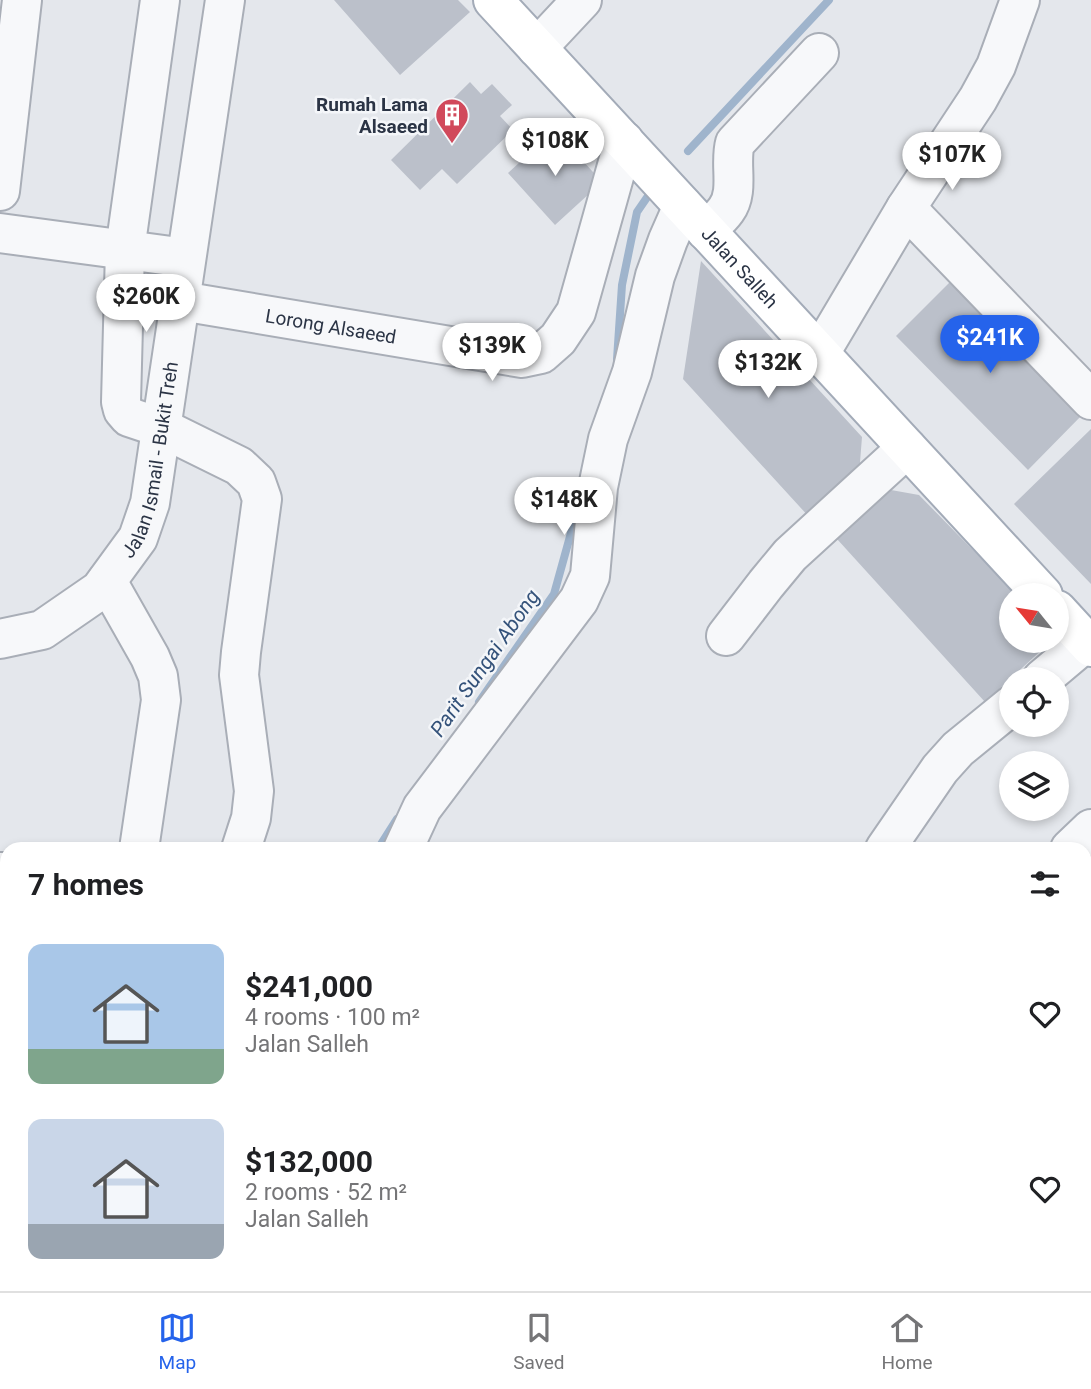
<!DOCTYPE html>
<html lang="en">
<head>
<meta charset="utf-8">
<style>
  :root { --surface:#fff; --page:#f2f2f2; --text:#202124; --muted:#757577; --line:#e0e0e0; --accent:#2563eb }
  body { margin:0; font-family:Roboto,sans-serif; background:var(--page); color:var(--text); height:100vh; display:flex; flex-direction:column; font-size:26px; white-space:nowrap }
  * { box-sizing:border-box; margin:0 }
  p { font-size:23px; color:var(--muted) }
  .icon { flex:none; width:38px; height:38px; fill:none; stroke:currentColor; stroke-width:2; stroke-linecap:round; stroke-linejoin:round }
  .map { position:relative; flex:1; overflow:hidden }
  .sheet { position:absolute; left:0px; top:842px; width:1092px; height:450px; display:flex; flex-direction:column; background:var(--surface); border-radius:21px 21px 0 0; box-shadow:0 4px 10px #0003 }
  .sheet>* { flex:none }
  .needle { width:46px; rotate:300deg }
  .fabs { position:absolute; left:999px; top:583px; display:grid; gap:14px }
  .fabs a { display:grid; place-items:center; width:70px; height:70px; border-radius:50%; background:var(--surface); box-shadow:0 4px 10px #0003; font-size:35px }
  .price { position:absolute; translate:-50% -60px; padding:0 16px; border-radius:24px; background:#fff; color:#222; font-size:23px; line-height:46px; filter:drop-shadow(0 2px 4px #0008) }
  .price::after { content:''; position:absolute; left:50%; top:42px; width:21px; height:16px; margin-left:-10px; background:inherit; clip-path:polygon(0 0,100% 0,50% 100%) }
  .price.active { background:var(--accent); color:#fff }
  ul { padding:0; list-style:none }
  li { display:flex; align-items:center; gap:21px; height:175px; padding:0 28px }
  li span { display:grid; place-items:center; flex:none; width:196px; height:140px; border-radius:14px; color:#555 }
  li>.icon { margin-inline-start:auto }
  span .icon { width:84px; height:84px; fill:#fffc; stroke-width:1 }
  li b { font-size:30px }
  h2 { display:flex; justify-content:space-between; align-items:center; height:84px; padding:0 28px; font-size:30px }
  .tab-bar { display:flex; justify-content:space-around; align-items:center; height:98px; border-top:2px solid var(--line); background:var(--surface); font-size:19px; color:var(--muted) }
  .tab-bar a { display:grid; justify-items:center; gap:4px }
  .tab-bar .active { color:var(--accent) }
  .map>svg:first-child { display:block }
</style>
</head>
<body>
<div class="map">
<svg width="1091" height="1291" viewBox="0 0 1091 1291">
  <rect width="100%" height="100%" fill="#e4e7ec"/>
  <path fill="#9fb4cc" d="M0,1031H7V1284H1085V1250L1091,1253V1291H0Z"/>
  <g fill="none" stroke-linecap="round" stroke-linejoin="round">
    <path stroke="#9fb4cc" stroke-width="8" d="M688,151L829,0
      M617,359L622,285L637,212L648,196
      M479,702L554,594L579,504
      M378,849L397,819"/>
  </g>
  <path fill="#bbc0ca" d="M334,0H458L470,12L400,75Z
    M470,82L481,94L492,84L512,105L500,116L513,130L457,184L442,169L420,190L391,160Z
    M555,130L602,182L555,225L508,173Z
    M701,261L862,437L859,475L810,518L683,379Z
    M952,280L1084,413L1028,470L896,336Z
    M1091,429V584L1014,504Z
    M891,490L919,495L1017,595H1012V640H1046V646L985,702L837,539Z"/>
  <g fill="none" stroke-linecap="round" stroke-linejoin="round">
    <g stroke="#a9aeb7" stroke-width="42">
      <g id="minor">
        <path d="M160,0L125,250L121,402L123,410L129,417L162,428L239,466L256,482L262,499L241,652L239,675L254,791L251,818L241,849"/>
        <path d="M537,48L582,0"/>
        <path d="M0,191L22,0"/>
        <path d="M906,208L1091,400"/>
        <path d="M706,231C713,224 721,217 726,210C740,191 729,164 735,143L819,53"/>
        <path d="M0,233L186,258"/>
        <path id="s1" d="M181,301L522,358L541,354L558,339L576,312L624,141"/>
        <path d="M820,353L906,208L978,99L996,66L1020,0"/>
        <path d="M107,581L150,657L158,676L161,700L139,849"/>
        <path d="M726,636L766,584L790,555L907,448"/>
        <path id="s2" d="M0,639L42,630L100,590L138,538L150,503L225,0"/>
        <path d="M1042,679L1086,642"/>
        <path d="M403,849L422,808L579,600L590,576L598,487L608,439L632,372L655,276L668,240L683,206"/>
        <path d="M885,849L940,769L958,749L1012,705"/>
        <path d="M1070,849L1091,829"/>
        <path d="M0,872H3"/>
        <path d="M1085,1205L1091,1209"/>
      </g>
    </g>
    <g stroke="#a3abb8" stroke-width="42">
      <g id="major">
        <path id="s3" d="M493,0L1043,595"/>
        <path d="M1057,610L1091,647"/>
      </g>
    </g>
    <use href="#minor" stroke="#f7f8fa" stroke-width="38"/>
    <use href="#major" stroke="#fff" stroke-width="38"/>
  </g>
  <defs>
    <g id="building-pin" transform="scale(1.75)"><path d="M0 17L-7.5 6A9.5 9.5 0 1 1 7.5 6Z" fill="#d1495b" stroke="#f4f6f9"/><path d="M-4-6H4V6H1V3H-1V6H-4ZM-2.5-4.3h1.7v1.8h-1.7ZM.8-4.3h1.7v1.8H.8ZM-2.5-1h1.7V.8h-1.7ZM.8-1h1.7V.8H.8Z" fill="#fff"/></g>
  </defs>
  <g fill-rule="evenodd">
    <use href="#building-pin" x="452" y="115"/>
  </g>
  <g text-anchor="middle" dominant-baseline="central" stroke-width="5" stroke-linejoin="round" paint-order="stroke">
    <g font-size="19" font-weight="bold" fill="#2b3445" stroke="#f4f6f9" text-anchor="end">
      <text x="428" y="104">Rumah Lama<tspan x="428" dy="22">Alsaeed</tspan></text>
    </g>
    <g font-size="19" fill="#2b3445" stroke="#f4f6f9">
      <text stroke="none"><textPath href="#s3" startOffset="364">Jalan Salleh</textPath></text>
      <text stroke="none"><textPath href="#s1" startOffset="152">Lorong Alsaeed</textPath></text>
      <text stroke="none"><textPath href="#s2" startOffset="257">Jalan Ismail - Bukit Treh</textPath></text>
    </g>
    <g font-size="21" font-style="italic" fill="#34527a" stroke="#f4f6f9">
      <text transform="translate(485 663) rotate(-55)">Parit Sungai Abong</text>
    </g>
  </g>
</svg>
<div class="fabs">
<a><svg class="needle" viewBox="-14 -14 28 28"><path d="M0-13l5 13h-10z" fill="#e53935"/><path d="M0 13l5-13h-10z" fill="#757577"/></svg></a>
<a><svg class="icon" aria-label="locate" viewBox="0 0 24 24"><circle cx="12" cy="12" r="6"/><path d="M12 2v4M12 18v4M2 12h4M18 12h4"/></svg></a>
<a><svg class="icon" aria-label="layers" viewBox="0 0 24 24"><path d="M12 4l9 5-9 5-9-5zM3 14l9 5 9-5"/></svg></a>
</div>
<b class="price" style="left:555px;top:178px">$108K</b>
<b class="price" style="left:952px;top:192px">$107K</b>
<b class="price" style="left:146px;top:334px">$260K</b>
<b class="price active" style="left:990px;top:375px">$241K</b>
<b class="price" style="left:492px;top:383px">$139K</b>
<b class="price" style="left:768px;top:400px">$132K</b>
<b class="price" style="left:564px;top:537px">$148K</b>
<section class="sheet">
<h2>7 homes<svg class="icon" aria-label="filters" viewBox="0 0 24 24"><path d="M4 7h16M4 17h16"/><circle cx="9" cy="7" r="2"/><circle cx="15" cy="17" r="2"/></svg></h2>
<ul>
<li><span style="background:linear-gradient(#a9c7e8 75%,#7fa58c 0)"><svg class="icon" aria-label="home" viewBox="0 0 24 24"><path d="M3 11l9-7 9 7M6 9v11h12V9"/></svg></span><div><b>$241,000</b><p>4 rooms · 100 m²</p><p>Jalan Salleh</p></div><svg class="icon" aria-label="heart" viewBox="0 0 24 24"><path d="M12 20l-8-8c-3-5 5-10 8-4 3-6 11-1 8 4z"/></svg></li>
<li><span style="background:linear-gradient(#c9d6e8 75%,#9aa5b1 0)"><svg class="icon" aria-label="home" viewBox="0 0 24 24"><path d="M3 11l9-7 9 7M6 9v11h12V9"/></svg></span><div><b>$132,000</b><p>2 rooms · 52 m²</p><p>Jalan Salleh</p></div><svg class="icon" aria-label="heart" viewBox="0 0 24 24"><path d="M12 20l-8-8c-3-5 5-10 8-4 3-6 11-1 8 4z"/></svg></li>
</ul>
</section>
</div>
<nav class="tab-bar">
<a class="active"><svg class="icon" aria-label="map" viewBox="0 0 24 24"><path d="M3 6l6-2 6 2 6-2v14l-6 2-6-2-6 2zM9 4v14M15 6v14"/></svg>Map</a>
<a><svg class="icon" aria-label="saved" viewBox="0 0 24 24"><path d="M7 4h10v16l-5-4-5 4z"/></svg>Saved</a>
<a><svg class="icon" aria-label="home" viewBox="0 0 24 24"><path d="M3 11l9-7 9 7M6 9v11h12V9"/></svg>Home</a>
</nav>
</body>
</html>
